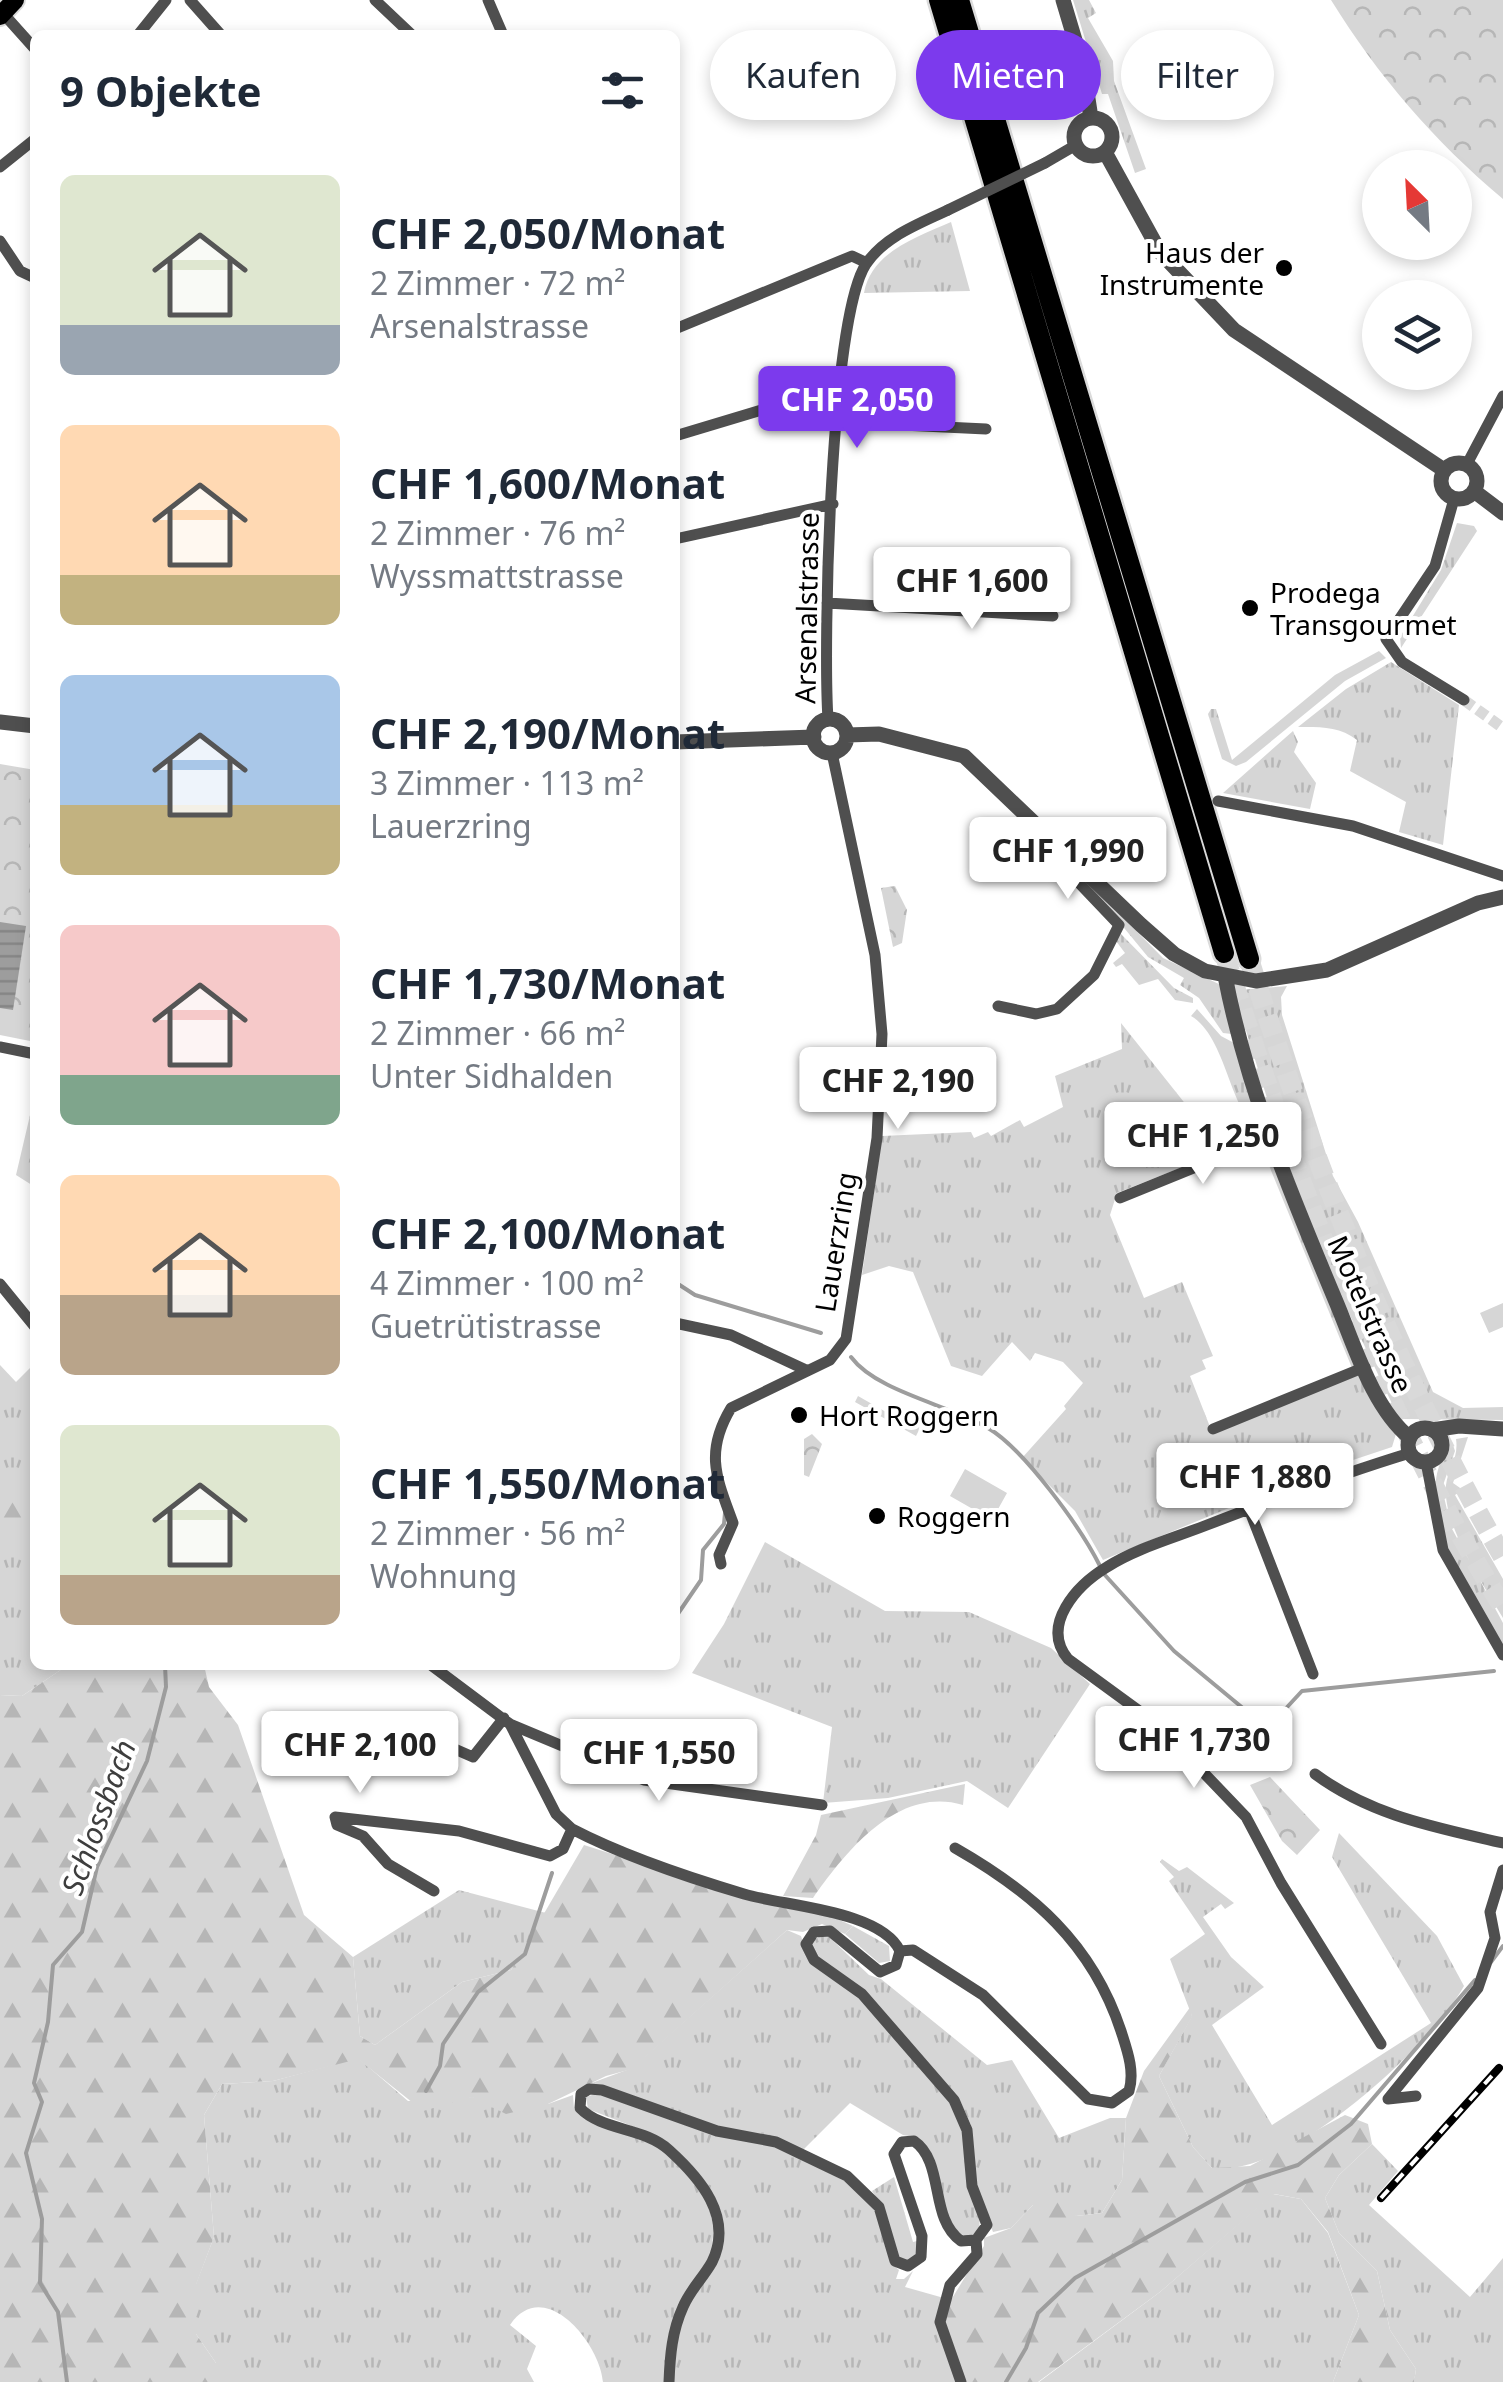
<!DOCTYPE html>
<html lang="de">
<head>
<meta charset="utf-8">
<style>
  :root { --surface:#fff; --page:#f6f6f7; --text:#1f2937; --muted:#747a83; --accent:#7c3aed }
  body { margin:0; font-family:"Noto Sans",sans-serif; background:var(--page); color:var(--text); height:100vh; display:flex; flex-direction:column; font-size:38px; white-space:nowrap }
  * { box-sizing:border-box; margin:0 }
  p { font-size:32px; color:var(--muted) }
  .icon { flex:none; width:55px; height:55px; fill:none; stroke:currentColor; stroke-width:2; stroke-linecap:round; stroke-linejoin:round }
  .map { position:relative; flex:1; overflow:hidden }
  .details { position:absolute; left:30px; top:30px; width:650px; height:1640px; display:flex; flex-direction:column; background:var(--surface); border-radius:15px; box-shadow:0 5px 15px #0003 }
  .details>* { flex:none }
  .top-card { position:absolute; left:710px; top:30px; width:642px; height:90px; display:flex; gap:20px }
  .needle { width:65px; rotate:336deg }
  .buttons { position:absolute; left:1362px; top:150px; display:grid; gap:20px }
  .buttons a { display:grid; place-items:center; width:110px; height:110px; border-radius:50%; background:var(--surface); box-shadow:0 5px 15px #0003; font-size:50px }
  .price { position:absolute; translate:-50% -85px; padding:0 22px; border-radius:10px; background:#fff; color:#222; font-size:32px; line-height:65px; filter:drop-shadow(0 2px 5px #0008) }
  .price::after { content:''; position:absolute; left:50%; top:60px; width:30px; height:22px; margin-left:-15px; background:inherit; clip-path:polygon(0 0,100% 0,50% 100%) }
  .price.active { background:var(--accent); color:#fff }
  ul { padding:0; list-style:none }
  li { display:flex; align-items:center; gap:30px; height:250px; padding:0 30px }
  li span { display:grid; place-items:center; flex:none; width:280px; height:200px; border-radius:15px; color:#555 }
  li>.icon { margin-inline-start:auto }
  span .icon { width:120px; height:120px; fill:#fffc; stroke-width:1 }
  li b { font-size:42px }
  h2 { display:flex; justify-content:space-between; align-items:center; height:120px; padding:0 30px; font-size:42px }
  .chip { padding:0 35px; border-radius:45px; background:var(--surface); box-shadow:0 5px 15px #0003; font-size:35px; line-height:90px }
  .chip.active { background:var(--accent); color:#fff }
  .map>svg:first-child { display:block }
</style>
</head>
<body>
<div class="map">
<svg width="1503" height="2382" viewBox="0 0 1503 2382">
  <defs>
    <pattern id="grass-tufts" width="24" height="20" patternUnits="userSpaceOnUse" patternTransform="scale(2.5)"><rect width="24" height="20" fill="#d6d6d6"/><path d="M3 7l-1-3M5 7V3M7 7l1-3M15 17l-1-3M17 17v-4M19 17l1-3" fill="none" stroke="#b6b6b6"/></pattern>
    <pattern id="forest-firs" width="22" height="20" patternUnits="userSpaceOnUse" patternTransform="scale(2.5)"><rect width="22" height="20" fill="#d6d6d6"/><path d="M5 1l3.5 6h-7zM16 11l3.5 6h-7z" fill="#b6b6b6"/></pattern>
    <pattern id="park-crowns" width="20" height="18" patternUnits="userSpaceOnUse" patternTransform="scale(2.5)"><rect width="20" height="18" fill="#d6d6d6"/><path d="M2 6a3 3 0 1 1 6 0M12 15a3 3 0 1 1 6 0" fill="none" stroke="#b6b6b6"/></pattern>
    <pattern id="water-rules" width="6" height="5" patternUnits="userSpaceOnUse" patternTransform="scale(2.5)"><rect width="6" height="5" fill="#9d9d9d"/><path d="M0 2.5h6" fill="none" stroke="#858585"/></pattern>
  </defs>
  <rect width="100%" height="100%" fill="#fff"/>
  <path fill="url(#grass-tufts)" d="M1073,0H1089L1096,13L1088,18L1113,61L1114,81L1146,169L1135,173L1108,94H1102Z
    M951,222L970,291L864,293C871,252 917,237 951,222Z
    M1457,523L1474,526L1477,531L1401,648L1400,637L1441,570Z
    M1379,651L1386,658L1345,681L1246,762L1236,766L1222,759L1208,714L1211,709H1216L1232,760L1335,675Z
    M1391,662L1459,705L1443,845L1399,832L1406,802L1350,771L1357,740C1339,726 1320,727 1298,727L1346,689Z
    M1293,731L1298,742L1294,752L1316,783L1310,809L1223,793Z
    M1078,872L1163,958L1221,985L1232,1034L1223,1033L1199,998L1180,985L1184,978L1148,957Z
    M1120,933L1174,988L1193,998V1003L1175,1000L1158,979L1139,985L1122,964L1116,967L1113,963L1125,953L1116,941Z
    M1287,986L1281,997L1282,1015L1333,1176L1358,1222L1433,1392L1463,1408L1503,1407V1420L1403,1419L1396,1412L1335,1284L1287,1162L1238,1005L1239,990Z
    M1197,1009L1221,1036L1236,1044L1261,1133C1229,1112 1227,1037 1191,1016Z
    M1121,1023L1191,1111L1206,1149L1214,1146L1210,1156L1117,1193L1110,1215L1144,1298L1182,1282L1213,1356L1202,1360L1206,1369L1190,1376L1212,1432L1358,1375L1396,1434L1392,1447L1311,1474L1103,1560L1075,1511L1022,1458L1066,1409L1064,1406L1083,1383L1063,1362L1035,1353L1030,1361L1012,1342L982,1376L951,1366L913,1272L889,1266L862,1275L882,1136L971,1132L974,1138L988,1132L991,1136L1020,1120L1024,1127L1063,1107L1055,1076L1122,1049Z
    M1261,1146L1269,1147L1357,1363L1352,1368Z
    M35,1363V1665H68L22,1696L0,1695V1365L16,1382Z
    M1468,1437L1453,1483L1463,1490L1455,1495L1503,1579V1618C1484,1585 1442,1525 1446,1485C1448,1468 1459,1458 1456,1439Z
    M1452,1442L1455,1451L1442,1488L1451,1527L1503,1623V1645C1470,1589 1404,1504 1452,1442Z
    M765,1542L885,1611L969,1612L1051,1648L1090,1684L1008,1808L967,1781L888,1798L823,1803L832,1727L692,1673L724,1624Z
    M1339,1833L1437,1936L1464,1986C1429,2048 1287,2179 1212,2168L1193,2147L1159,2076L1192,2016L1170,1959L1205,1934L1169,1881L1174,1877L1160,1862L1162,1859L1179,1871L1187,1867L1234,1903L1225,1909L1221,1904L1203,1917L1231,1957L1264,1987L1212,2025L1272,2125L1431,2023L1332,1857Z
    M459,1890L546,1913L511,1970L462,1982L375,2045L360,2036L353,1957Z
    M853,1926L889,1946L890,1961L879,1963L845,1934Z
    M787,1930L801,1936L809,1961L869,2006L944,2091L961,2122L980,2216L979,2231L968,2237L953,2231L914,2137L903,2135L850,2103L803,2150L724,2129L589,2084L632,2068Z
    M825,1933L869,1975L881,1979L987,2065L1012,2060L1059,2138L1110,2118H1126L1122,2180L1102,2213L1076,2216L1033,2205L1011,2228L993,2232L977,2192L971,2125L961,2103L813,1954L811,1942Z
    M358,2058L408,2101L472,2097L548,2104L573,2095L574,2109L585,2118L663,2148L706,2195L714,2228L711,2254L690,2288L667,2382H603C600,2343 544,2275 510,2325L536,2346L527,2369L534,2382H216V2363L196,2334V2284L214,2237L204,2115L222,2084L273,2081Z
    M598,2093L771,2143L847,2182L878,2212L892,2264L899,2270L896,2279H904L913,2271L905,2287L951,2300L966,2382H673V2359L683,2313L710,2271L718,2208L655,2135L588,2109L586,2097Z
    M1372,2144L1398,2171L1369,2205L1470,2297L1503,2258V2382H1414L1416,2369L1390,2330L1377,2271L1339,2233L1325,2198L1339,2175Z
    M894,2177L913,2242L917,2241L914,2227L919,2236L917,2255L907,2262C887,2254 886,2210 872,2191Z
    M1273,2194L1301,2199L1328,2233L1359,2315L1333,2382H1039L1160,2292Z"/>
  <path fill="url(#forest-firs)" d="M0,1476L32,1490C41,1520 18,1539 0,1561Z
    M68,1665H204L209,1687L238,1725L304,1915L353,1957L360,2036L375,2045L462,1982L511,1970L584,1845L778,1907L826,1914L853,1926L845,1934L822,1924L803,1932L787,1930L632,2069L606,2076L548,2104L506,2114L472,2097L423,2111L358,2059L273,2081L222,2084L204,2115L214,2237L196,2285V2334L216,2363V2382H0V1695L22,1696Z
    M965,1784L963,1805C898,1786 847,1850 813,1898L783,1896L816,1835L821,1815Z
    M1191,2006L1192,2017L1159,2076L1193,2147L1212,2168L1250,2166L1345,2115L1368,2124L1372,2144L1339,2175L1325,2198L1339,2233L1377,2271L1390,2330L1416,2369L1414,2382H1333L1359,2315L1328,2232L1301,2199L1274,2194L1160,2292L1038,2382H966L943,2324L951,2300L984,2246V2238L1011,2228L1033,2205L1051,2195L1067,2203L1076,2216L1102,2213L1122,2180L1126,2118L1144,2071Z"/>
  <path fill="url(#park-crowns)" d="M1331,0H1503V199C1434,141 1378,76 1331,0Z
    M0,764L35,770V1042L0,1035Z
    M895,886L907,910L902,943L893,947L881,888Z
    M35,1094V1187L16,1175Z
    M812,1434L822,1444L809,1477L804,1475V1439Z
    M1270,1777L1320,1830L1297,1855L1282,1841L1250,1785Z"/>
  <path fill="#d6d6d6" d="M1503,1303V1327L1489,1333L1480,1313Z
    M858,1396L900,1420L905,1414L920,1428L916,1436L855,1402Z
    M965,1469L1007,1493L992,1520L950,1496Z"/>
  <path fill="url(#water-rules)" d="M0,922L26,926L13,1010L0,1008Z"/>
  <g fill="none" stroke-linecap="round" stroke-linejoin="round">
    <path stroke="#9d9d9d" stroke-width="4" d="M675,1282L695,1295L821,1333
      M851,1357C877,1392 950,1405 988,1428C1024,1449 1081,1528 1100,1566
      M1104,1574L1174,1651L1250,1714L1277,1718L1302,1691L1494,1671
      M675,1618L701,1580L703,1550L724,1524L725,1513
      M1491,1962L1503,1946
      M426,2091L440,2066L443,2044L478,1992L525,1954L552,1873
      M67,2382L58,2312L40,2283L42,2219L26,2153L42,2102L34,2083L48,2022L53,1965L82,1932L97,1867L147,1761L166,1687L165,1665
      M1006,2382L1026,2348L1038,2313L1075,2278L1245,2182L1298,2165L1351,2124L1475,1980"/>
    <path stroke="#d9d9d9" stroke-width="11" stroke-dasharray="11 5.5" stroke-linecap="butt" d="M1464,700L1503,728"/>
    <path stroke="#d9d9d9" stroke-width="20" stroke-dasharray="20 10" stroke-linecap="butt" d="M1224,953C1296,1179 1376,1404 1503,1607
      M1249,959C1314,1167 1395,1368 1503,1557"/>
    <g stroke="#dbdbdb" stroke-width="22">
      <path id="primary" d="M0,16L15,0"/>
    </g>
    <g stroke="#dbdbdb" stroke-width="25">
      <path id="motorway" d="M939,0L1224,953
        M959,0L1249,959"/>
    </g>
    <path stroke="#4f4f4f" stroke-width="11" d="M190,0L221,35
      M375,0L412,35
      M488,0L503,35
      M1,11L35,49
      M138,35L166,0
      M1045,163L1076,145
      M0,167L35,139
      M0,241L20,271L35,278
      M675,329L852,256L867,263
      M839,422L986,429
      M675,436L841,386
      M1467,464L1503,396
      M1454,499L1435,566L1386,639L1402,662L1464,700
      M675,539L833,504
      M827,603L1053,616
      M828,719C823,642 830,319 866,264C885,236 919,224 948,210
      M1218,801L1353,826L1503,876
      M998,1006L1036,1014L1057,1009L1094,975L1119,925L1080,884L1068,855
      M0,1047L35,1054
      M1120,1198L1270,1137
      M0,1284L35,1327
      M675,1323L731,1335L806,1370
      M1213,1429L1365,1367
      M1426,1462L1443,1550L1503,1655
      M1249,1509L1313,1674
      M721,1564L719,1555L733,1523C717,1479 704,1453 731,1408L830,1360L846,1339L877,1138L882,1034L875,955L832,753
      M431,1665L510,1724L556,1814L572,1829C622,1855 690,1878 744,1894C783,1906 881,1910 900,1951
      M510,1724L644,1780L822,1805
      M418,1733L473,1757L504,1718
      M1315,1774C1372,1816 1435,1827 1503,1843
      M434,1891L388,1864L363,1836L337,1825L335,1817L459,1831L550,1856L563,1849L572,1829
      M900,1951L913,1950L983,1995L1088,2099L1112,2103L1129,2091C1135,2071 1127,2050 1121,2031C1092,1943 1032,1892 955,1848
      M1381,2044L1281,1883L1246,1817L1157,1724L1068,1659C1040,1625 1077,1585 1107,1567C1137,1548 1174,1538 1207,1525C1274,1499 1341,1474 1410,1453
      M1388,2099L1478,1988L1495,1938L1490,1912L1503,1870
      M1388,2099L1416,2096
      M669,2382C670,2356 672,2331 683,2307C690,2290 703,2278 712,2262C734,2217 700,2178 669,2150C644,2127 602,2131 580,2108L581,2094L589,2089L602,2090L717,2131L776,2142L847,2176L879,2207L895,2261L908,2266L921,2257L922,2236L894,2154L902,2142L914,2141C945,2162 929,2219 961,2241L976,2240L987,2225L972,2186L967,2130L954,2100L862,1994L814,1960L806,1944L814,1932L830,1931L880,1972L896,1965L900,1951
      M961,2382L940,2322L950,2285L977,2254L976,2240"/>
    <path stroke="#4f4f4f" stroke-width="15" d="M1063,0L1083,67L1091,118
      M1074 137a19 19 0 1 1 38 0a19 19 0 1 1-38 0Z
      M1105,152L1160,252L1234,330L1444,470
      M1441 481a18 18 0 1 1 36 0a18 18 0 1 1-36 0Z
      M1474,491L1503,513
      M813 736a17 17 0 1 1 34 0a17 17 0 1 1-34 0Z
      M0,722L35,726
      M847,735L879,734L964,756L1141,925L1174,954L1205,971L1256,981L1327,970L1478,903L1503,897
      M675,742L814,737
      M1225,976C1247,1090 1292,1197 1337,1304C1355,1347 1373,1408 1410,1438
      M1408 1445a17 17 0 1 1 34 0a17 17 0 1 1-34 0Z
      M1432,1430L1459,1426L1503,1429"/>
    <use href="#primary" stroke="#000" stroke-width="18"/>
    <use href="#motorway" stroke="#000" stroke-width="20"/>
    <g stroke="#000" stroke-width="8">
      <path id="rail" d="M1381,2198L1499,2068"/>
    </g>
    <use href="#rail" stroke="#fff" stroke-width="4" stroke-dasharray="11" stroke-linecap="butt"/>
    <path stroke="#4f4f4f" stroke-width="11" d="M948,210L1045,163"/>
  </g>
  <g fill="#000" stroke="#fff" stroke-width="4">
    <circle cx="1284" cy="268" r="10"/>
    <circle cx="1250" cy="608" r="10"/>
    <circle cx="799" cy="1415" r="10"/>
    <circle cx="877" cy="1516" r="10"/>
  </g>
  <g text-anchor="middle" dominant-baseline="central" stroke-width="8" stroke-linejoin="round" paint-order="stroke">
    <g font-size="28" fill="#000" stroke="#fff" text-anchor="start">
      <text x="1264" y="252" text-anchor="end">Haus der<tspan x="1264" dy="32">Instrumente</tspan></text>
      <text x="1270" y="592">Prodega<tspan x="1270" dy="32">Transgourmet</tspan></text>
      <text x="819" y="1415">Hort Roggern</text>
      <text x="897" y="1516">Roggern</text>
    </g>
    <g font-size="28" fill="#000" stroke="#fff">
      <text transform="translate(806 608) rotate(-89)">Arsenalstrasse</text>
      <text transform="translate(835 1242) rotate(-81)">Lauerzring</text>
      <text transform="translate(1371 1314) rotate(66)">Motelstrasse</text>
    </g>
    <g font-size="30" font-style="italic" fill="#3e3e3e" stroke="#fff">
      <text transform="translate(98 1817) rotate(-70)">Schlossbach</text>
    </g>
  </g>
</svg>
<div class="buttons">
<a><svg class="needle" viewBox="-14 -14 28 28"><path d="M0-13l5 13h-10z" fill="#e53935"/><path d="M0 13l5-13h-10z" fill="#747a83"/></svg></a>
<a><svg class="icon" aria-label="layers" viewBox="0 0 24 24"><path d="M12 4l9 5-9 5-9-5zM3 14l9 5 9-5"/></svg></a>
</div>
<b class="price active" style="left:857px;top:451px">CHF 2,050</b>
<b class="price" style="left:972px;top:632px">CHF 1,600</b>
<b class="price" style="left:1068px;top:902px">CHF 1,990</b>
<b class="price" style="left:898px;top:1132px">CHF 2,190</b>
<b class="price" style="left:1203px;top:1187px">CHF 1,250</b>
<b class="price" style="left:1255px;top:1528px">CHF 1,880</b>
<b class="price" style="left:1194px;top:1791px">CHF 1,730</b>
<b class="price" style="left:360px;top:1796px">CHF 2,100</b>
<b class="price" style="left:659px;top:1804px">CHF 1,550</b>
<div class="top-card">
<a class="chip">Kaufen</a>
<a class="chip active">Mieten</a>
<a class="chip">Filter</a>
</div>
<section class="details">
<h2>9 Objekte<svg class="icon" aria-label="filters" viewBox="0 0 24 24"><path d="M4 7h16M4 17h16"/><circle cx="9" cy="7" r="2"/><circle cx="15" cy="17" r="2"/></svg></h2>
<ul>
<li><span style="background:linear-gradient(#dfe7d0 75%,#9aa5b1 0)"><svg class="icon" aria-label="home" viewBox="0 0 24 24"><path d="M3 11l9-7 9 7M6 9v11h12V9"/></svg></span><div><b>CHF 2,050/Monat</b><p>2 Zimmer · 72 m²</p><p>Arsenalstrasse</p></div></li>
<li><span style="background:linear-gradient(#ffd9b3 75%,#c2b280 0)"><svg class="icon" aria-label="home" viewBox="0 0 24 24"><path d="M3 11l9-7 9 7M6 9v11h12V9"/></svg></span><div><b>CHF 1,600/Monat</b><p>2 Zimmer · 76 m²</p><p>Wyssmattstrasse</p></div></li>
<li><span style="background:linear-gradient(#a9c7e8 65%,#c2b280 0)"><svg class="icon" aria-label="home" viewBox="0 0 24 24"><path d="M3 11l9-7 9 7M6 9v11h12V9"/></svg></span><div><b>CHF 2,190/Monat</b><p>3 Zimmer · 113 m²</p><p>Lauerzring</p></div></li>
<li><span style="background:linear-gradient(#f6c9c9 75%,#7fa58c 0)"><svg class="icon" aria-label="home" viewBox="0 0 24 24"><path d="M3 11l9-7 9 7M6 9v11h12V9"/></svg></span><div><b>CHF 1,730/Monat</b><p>2 Zimmer · 66 m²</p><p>Unter Sidhalden</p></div></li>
<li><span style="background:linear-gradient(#ffd9b3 60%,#b9a48a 0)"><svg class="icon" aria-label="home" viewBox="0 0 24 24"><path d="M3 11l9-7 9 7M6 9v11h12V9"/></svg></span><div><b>CHF 2,100/Monat</b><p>4 Zimmer · 100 m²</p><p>Guetrütistrasse</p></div></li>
<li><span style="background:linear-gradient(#dfe7d0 75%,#b9a48a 0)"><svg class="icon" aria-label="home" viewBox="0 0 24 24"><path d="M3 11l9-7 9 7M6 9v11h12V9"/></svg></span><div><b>CHF 1,550/Monat</b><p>2 Zimmer · 56 m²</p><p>Wohnung</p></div></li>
</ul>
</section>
</div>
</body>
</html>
